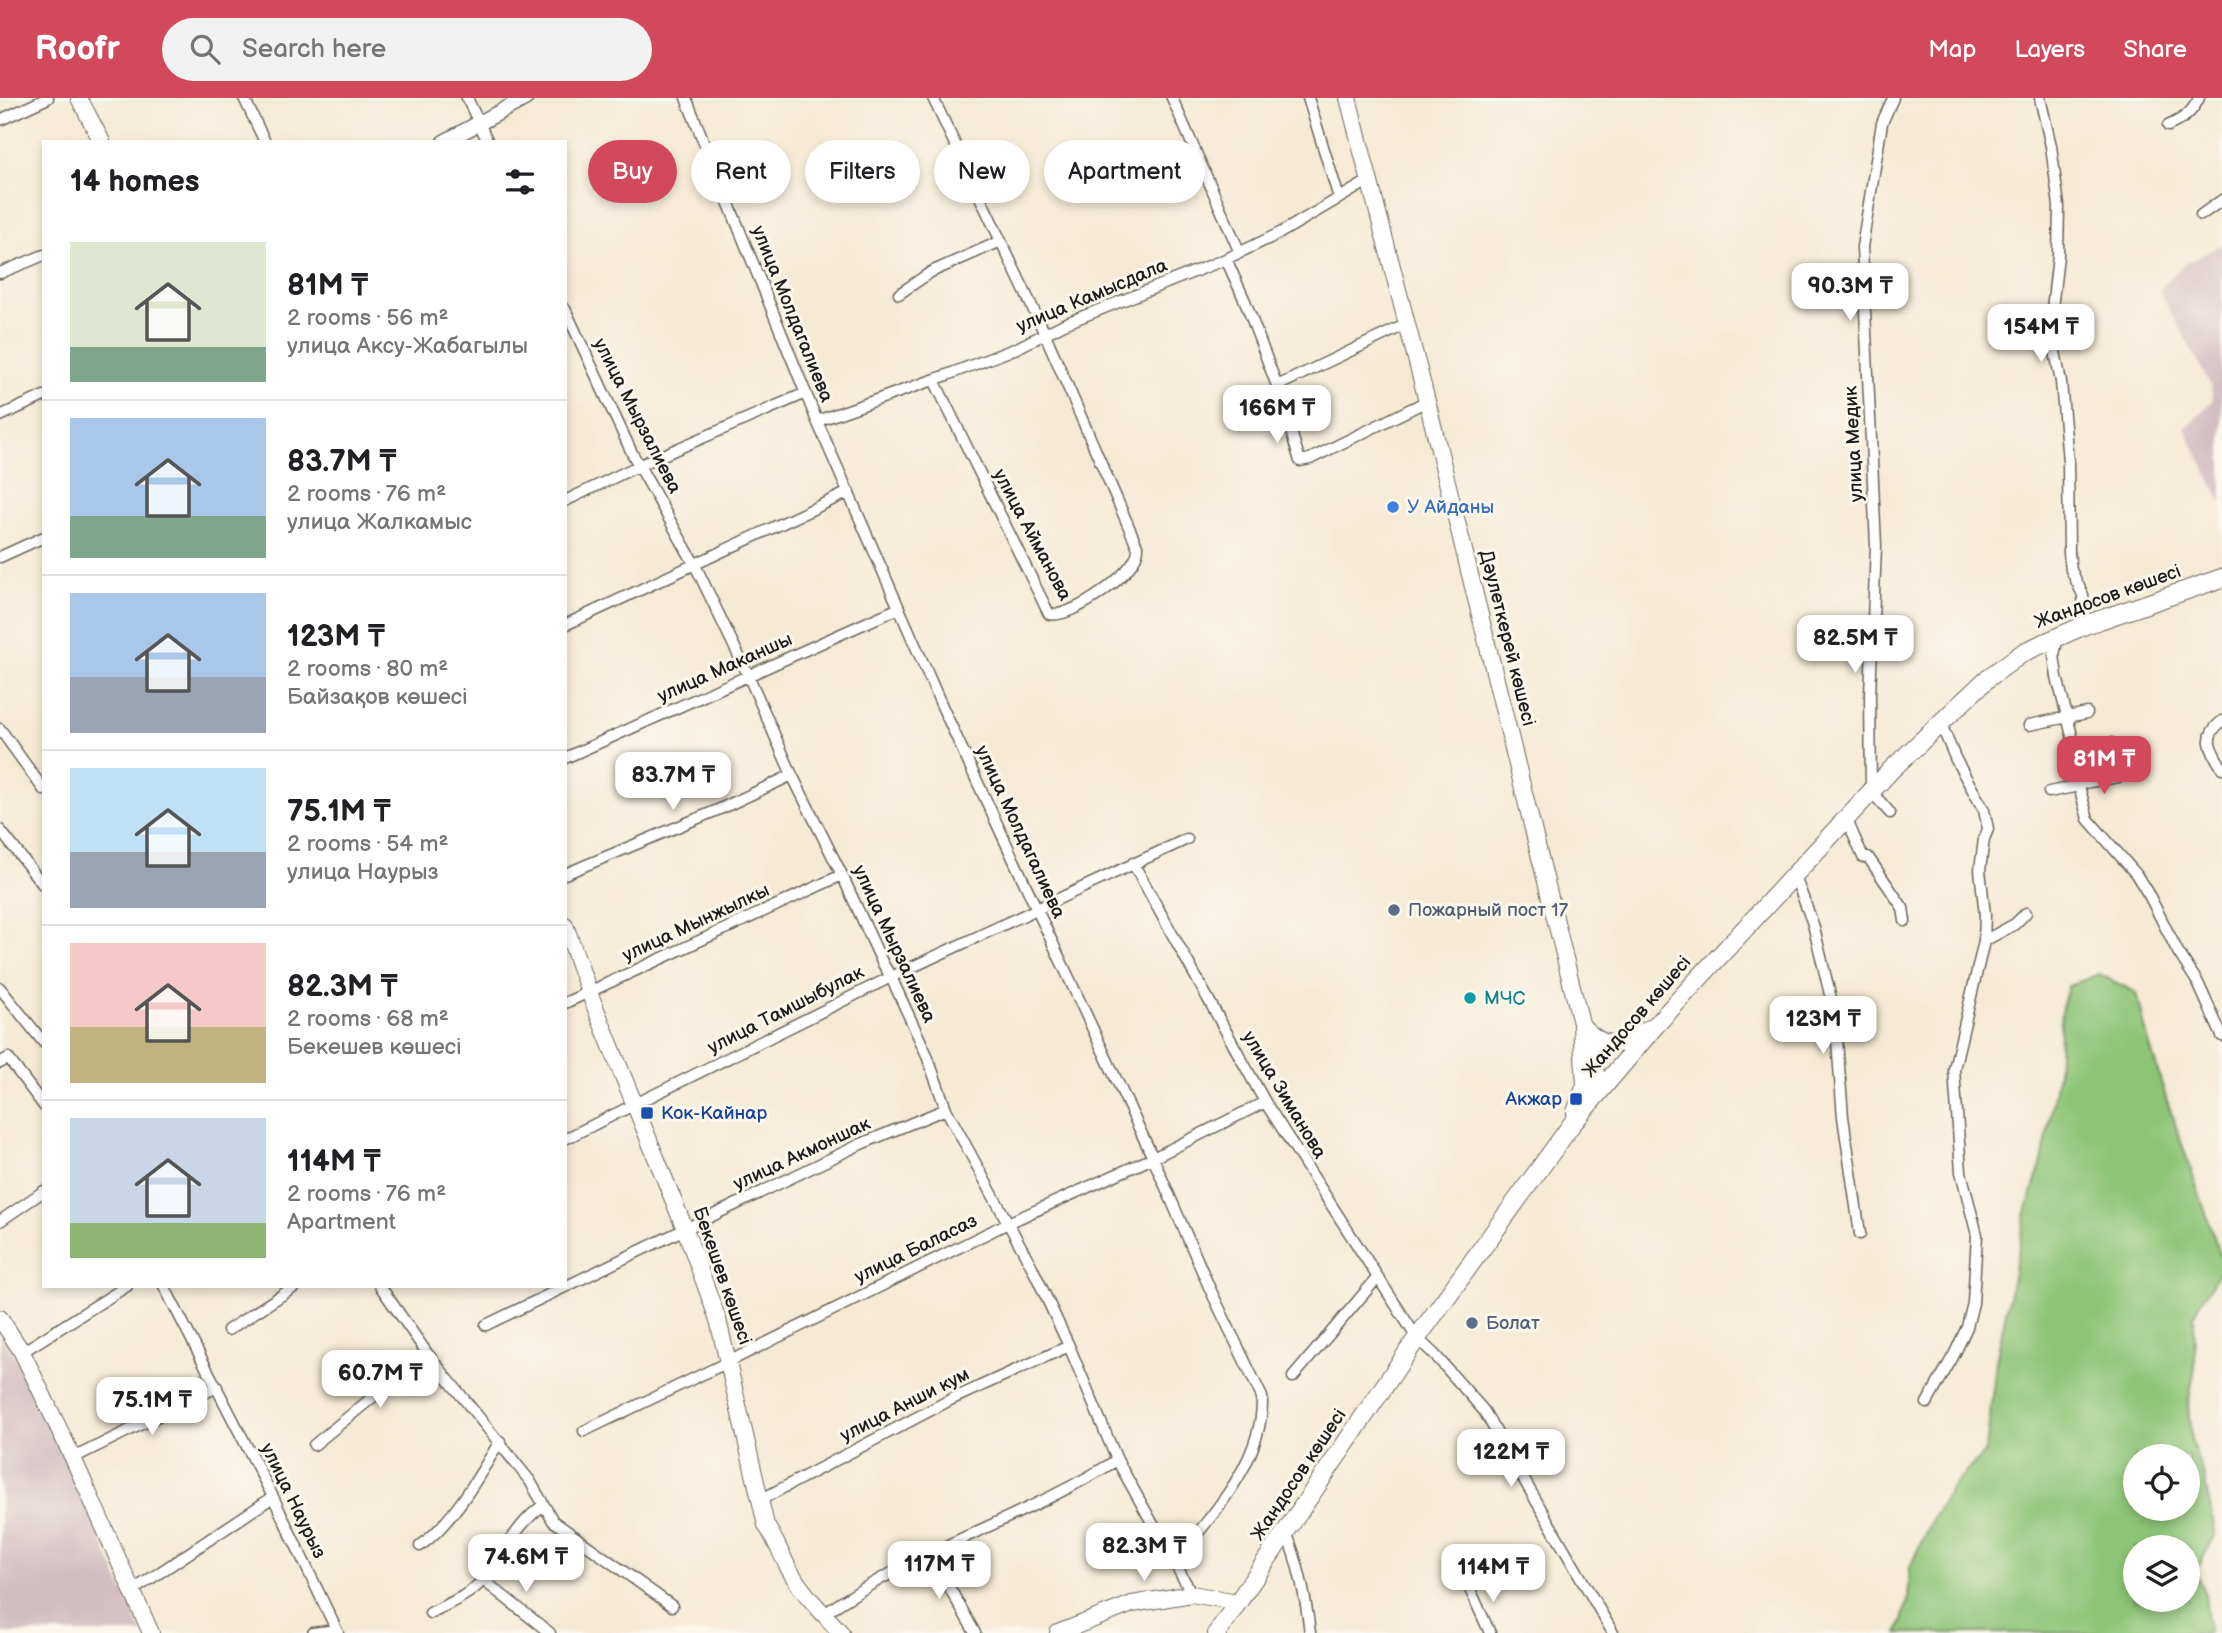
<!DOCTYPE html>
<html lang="en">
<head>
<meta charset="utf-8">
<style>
  :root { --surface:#fff; --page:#f2f2f2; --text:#202124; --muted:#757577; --line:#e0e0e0; --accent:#d1495b }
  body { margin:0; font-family:"Balsamiq Sans",sans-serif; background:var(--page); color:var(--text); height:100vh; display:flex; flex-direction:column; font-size:26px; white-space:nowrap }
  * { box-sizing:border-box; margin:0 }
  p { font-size:23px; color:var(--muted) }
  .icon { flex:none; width:38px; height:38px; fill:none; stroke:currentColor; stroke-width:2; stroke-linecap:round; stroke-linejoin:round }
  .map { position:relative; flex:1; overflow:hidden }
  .side { position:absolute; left:42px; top:42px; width:525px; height:1148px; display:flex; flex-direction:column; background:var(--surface); border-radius:0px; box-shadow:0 4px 10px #0003 }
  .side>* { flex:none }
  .banner { position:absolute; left:588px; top:42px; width:665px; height:63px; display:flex; gap:14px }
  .controls { position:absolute; left:2123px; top:1346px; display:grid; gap:14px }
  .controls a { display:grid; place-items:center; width:77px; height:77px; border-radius:50%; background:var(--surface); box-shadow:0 4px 10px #0003; font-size:35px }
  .price { position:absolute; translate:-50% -60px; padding:0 16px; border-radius:14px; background:#fff; color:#222; font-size:23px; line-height:46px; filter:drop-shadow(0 2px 4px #0008) }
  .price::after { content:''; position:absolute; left:50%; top:42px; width:21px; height:16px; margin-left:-10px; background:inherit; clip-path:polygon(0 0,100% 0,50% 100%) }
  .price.current { background:var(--accent); color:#fff }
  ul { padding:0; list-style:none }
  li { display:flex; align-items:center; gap:21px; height:175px; padding:0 28px }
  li+li { border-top:2px solid var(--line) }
  li span { display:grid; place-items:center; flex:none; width:196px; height:140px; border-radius:0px; color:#555 }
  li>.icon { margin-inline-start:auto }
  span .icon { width:84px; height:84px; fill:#fffc; stroke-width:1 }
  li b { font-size:30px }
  h2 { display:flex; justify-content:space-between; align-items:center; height:84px; padding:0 28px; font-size:30px }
  .chip { padding:0 24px; border-radius:32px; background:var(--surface); box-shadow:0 4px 10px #0003; font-size:24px; line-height:63px }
  .chip.current { background:var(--accent); color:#fff }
  header { display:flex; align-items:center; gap:42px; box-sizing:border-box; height:98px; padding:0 35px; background:var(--accent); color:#fff }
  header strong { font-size:33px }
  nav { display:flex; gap:38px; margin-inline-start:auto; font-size:24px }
  .search { width:490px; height:63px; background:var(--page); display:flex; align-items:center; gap:18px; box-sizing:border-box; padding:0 24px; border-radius:38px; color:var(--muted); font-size:26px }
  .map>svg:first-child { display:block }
</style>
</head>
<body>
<header>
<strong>Roofr</strong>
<div class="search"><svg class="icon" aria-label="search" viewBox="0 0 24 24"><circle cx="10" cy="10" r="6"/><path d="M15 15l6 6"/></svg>Search here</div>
<nav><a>Map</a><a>Layers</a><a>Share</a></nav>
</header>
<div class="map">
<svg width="2222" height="1535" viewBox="0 0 2222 1535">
  <rect width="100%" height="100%" fill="#fbf7ec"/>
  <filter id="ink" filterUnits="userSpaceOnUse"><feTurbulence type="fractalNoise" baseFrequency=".0143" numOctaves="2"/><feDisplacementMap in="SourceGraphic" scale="14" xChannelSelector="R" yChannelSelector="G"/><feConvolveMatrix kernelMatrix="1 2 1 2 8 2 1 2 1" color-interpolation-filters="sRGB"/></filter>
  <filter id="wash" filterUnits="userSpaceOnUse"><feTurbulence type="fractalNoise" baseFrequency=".00686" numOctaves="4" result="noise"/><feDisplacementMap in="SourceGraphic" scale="28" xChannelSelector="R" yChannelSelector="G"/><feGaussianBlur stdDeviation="1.57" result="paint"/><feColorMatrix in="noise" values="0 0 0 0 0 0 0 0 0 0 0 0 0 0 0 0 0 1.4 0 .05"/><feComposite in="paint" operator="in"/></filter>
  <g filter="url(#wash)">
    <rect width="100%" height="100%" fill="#f5ead4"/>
    <path fill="#d2bec2" d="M2222,147V405L2185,330L2213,302L2211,288L2159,192L2184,166Z
      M0,1236L16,1260L52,1331L142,1535H0Z"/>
    <path fill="#8dc476" stroke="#547049" stroke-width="2" fill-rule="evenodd" d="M2099,876L2137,895L2147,938L2165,997L2222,1162V1168L2194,1217L2195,1269L2188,1306L2191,1342L2204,1379L2216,1437L2195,1474L2205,1496L2209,1535H1898L1908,1503L1910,1469L1930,1425L1952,1389L1986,1353L1996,1264L2026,1114L2043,1060L2058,975L2061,914L2068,888ZM2135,1358H2188V1410H2135ZM2135,1449H2188V1502H2135Z"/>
  </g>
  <g filter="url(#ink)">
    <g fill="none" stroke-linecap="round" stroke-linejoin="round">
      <g stroke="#68645c" stroke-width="13">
        <path id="minor" d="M244,0L265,44
          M467,0L488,44
          M686,0L817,323L941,606L1153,1060L1210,1191L1262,1299C1264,1364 1211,1418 1173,1465
          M933,0L1045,236L1138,450C1139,474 1070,522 1049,516L934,282
          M1172,0L1240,155
          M1308,0L1339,100
          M2040,0L2051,48L2059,108L2058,158L2050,228L2061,284L2068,363L2069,455L2071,472L2083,497L2085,527
          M0,22L48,0
          M2168,28C2183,21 2192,15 2199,0
          M2201,117L2222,102
          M1226,161L1245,203L1277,288L1300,363L1310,361L1427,303
          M0,175L44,157
          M899,196L931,174L1001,143
          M565,211L632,355L695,467L749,579L792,677L842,777L883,866L891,879L926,955L946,1011L1032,1169L1069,1248L1117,1362L1192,1496
          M1277,288L1407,226
          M0,318L44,298
          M817,323L947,277L1017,250L1064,226L1226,161L1280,135L1370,82
          M565,403L640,367L806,295
          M0,459L44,439
          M565,527L849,394
          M2058,538L2054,557L2057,579L2084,685L2079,688L2088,721L2136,776L2150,799L2178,854L2198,885L2222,938
          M2222,623C2202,639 2210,650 2222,670
          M2029,627L2087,615
          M0,631L44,692
          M565,660L899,510
          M2105,682L2113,652L2111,645
          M2084,685L2118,679
          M2049,694L2079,688
          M1890,715L1871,693L1870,597L1876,448L1862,149L1882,25L1893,0
          M1846,720L1863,759H1868L1903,810L1905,823
          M0,732L44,788
          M1133,765L1265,1004L1417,1240L1435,1257L1484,1313L1613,1535
          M565,776L720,711L792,677
          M1794,776L1813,826L1835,917L1843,1019L1860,1136
          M1984,843L2015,826L2026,815
          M0,890L44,945
          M565,905L842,777
          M0,965L8,960L44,1008
          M565,1041L891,879L1187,741
          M0,1123L44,1093
          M164,1188L273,1399L338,1535
          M380,1188L427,1255L530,1383L553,1423L672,1508
          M486,1227L861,1046L946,1011
          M228,1232L296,1188
          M22,1254L127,1188
          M1293,1279L1378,1179
          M1927,1305L1955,1255L1967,1229L1973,1205L1977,1137L1961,1074L1954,971L1984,843L1985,817L1980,772L1984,741L1988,731L1984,712L1956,662L1940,624
          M584,1333L726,1265L1008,1125L1153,1060L1265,1004
          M314,1347L427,1255
          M73,1360L217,1289
          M760,1402L950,1302L1069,1248
          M1286,1434C1299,1466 1306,1501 1310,1535
          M420,1448C453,1424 479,1378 500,1343
          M930,1455L975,1535
          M483,1482L550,1535
          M1469,1489L1490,1535
          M132,1493L273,1399
          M430,1515C448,1506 468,1498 482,1483C504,1458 515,1426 544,1407
          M824,1516C915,1452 1023,1421 1117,1362
          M313,1535L336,1532"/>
      </g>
      <g stroke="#68645c" stroke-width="17">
        <path id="tertiary" d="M444,44L526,0"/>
      </g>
      <g stroke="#68645c" stroke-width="18">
        <path id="secondary" d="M79,0L102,44
          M1348,0L1427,303L1582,929L1601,991
          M565,827L589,894L685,1131L718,1222L766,1427C775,1441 781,1456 789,1471C802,1495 823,1515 841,1535
          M0,1220L22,1254L73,1360L151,1535
          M1058,1535L1132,1506L1192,1496L1237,1504"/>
      </g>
      <g stroke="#68645c" stroke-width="20">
        <path id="primary" d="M1582,929C1609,957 1619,945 1650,931
          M1576,1014L1586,987L1582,929
          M1217,1535L1417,1240L1572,1026L1654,929L1891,672L1988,580L2024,554L2085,527L2222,480"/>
      </g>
      <use href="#minor" stroke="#fff" stroke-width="10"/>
      <use href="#tertiary" stroke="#fff" stroke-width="14"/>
      <use href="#secondary" stroke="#fff" stroke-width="16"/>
      <use href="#primary" stroke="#fff" stroke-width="18"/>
    </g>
  </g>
  <circle fill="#3f7fe0" stroke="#fbf7ec" stroke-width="2.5" cx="1393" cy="409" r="7"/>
  <g fill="#5c6f8a" stroke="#fbf7ec" stroke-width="2.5">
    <circle cx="1394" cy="812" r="7"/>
    <circle cx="1472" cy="1225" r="7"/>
  </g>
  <circle fill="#0f9aa8" stroke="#fbf7ec" stroke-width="2.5" cx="1470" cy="900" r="7"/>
  <g fill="#1a4fb4" stroke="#fbf7ec" stroke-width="2.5">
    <rect x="1569" y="994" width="14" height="14" rx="3.5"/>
    <rect x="640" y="1008" width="14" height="14" rx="3.5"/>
  </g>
  <g text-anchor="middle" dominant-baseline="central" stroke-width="6" stroke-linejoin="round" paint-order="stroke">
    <g font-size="19" fill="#1c1c1c" stroke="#fbf7ec">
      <text transform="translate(1092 198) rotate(-23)">улица Камысдала</text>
      <text transform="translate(792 216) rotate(68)">улица Молдагалиева</text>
      <text transform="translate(637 318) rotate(63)">улица Мырзалиева</text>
      <text transform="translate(1854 346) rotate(-93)">улица Медик</text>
      <text transform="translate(1032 437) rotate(62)">улица Айманова</text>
      <text transform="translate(2108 499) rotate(-20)">Жандосов көшесі</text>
      <text transform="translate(1507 540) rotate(76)">Дәулеткерей көшесі</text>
      <text transform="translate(725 570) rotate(-24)">улица Маканшы</text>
      <text transform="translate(1020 734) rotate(65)">улица Молдагалиева</text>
      <text transform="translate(696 825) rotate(-25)">улица Мынжылкы</text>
      <text transform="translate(894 846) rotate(65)">улица Мырзалиева</text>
      <text transform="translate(786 912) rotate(-27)">улица Тамшыбулак</text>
      <text transform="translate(1637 919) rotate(-49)">Жандосов көшесі</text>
      <text transform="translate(1284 997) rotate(59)">улица Зиманова</text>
      <text transform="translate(802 1056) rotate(-25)">улица Акмоншак</text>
      <text transform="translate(916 1151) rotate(-26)">улица Баласаз</text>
      <text transform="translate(722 1178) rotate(71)">Бекешев көшесі</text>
      <text transform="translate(905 1307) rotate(-27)">улица Анши кум</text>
      <text transform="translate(1299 1377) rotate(-56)">Жандосов көшесі</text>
      <text transform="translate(293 1403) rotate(64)">улица Наурыз</text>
    </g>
    <g font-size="19" fill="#366cbe" stroke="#fbf7ec" text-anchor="start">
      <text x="1407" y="409">У Айданы</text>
    </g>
    <g font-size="19" fill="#4e5e75" stroke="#fbf7ec" text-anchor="start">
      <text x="1408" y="812">Пожарный пост 17</text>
      <text x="1486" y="1225">Болат</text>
    </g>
    <g font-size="19" fill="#0d838f" stroke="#fbf7ec" text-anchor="start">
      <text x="1484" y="900">МЧС</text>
    </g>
    <g font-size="19" fill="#164399" stroke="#fbf7ec" text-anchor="end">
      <text x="1562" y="1001">Акжар</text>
      <text x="661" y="1015" text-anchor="start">Кок-Кайнар</text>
    </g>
  </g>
</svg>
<div class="controls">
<a><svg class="icon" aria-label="locate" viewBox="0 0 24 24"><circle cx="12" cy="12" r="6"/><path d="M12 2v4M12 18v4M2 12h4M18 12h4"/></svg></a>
<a><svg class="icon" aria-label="layers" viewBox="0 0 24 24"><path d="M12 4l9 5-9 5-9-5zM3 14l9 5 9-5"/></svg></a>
</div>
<b class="price" style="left:1850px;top:225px">90.3M ₸</b>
<b class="price" style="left:2041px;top:266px">154M ₸</b>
<b class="price" style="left:1277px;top:347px">166M ₸</b>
<b class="price" style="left:1855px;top:577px">82.5M ₸</b>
<b class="price current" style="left:2104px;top:698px">81M ₸</b>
<b class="price" style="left:673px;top:714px">83.7M ₸</b>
<b class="price" style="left:1823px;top:958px">123M ₸</b>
<b class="price" style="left:380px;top:1312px">60.7M ₸</b>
<b class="price" style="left:152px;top:1339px">75.1M ₸</b>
<b class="price" style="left:1511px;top:1391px">122M ₸</b>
<b class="price" style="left:1144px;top:1485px">82.3M ₸</b>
<b class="price" style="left:526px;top:1496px">74.6M ₸</b>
<b class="price" style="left:939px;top:1503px">117M ₸</b>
<b class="price" style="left:1493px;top:1506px">114M ₸</b>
<div class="banner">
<a class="chip current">Buy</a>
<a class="chip">Rent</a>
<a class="chip">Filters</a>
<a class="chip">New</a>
<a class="chip">Apartment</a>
</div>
<section class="side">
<h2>14 homes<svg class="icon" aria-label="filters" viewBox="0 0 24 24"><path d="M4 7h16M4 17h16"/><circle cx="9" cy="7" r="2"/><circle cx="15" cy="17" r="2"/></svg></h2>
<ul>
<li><span style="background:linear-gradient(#dfe7d0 75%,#7fa58c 0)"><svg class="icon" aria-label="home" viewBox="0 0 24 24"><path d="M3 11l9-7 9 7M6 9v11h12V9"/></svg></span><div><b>81M ₸</b><p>2 rooms · 56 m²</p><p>улица Аксу-Жабагылы</p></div></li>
<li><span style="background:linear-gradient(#a9c7e8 70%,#7fa58c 0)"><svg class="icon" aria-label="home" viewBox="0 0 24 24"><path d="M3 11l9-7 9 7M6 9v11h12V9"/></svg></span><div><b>83.7M ₸</b><p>2 rooms · 76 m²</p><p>улица Жалкамыс</p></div></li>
<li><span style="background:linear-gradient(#a9c7e8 60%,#9aa5b1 0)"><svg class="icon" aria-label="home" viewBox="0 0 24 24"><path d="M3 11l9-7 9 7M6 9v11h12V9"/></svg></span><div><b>123M ₸</b><p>2 rooms · 80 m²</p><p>Байзақов көшесі</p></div></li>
<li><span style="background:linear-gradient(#bfe0f5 60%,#9aa5b1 0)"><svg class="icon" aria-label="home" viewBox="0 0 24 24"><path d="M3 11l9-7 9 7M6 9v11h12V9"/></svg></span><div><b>75.1M ₸</b><p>2 rooms · 54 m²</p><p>улица Наурыз</p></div></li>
<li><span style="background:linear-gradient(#f6c9c9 60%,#c2b280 0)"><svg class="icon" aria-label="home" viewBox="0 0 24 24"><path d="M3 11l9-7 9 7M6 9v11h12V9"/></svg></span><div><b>82.3M ₸</b><p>2 rooms · 68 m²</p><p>Бекешев көшесі</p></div></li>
<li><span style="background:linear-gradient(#c9d6e8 75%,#8fb573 0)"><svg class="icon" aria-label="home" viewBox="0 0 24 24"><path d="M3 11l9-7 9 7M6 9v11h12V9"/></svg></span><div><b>114M ₸</b><p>2 rooms · 76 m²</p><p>Apartment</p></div></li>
</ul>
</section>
</div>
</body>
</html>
